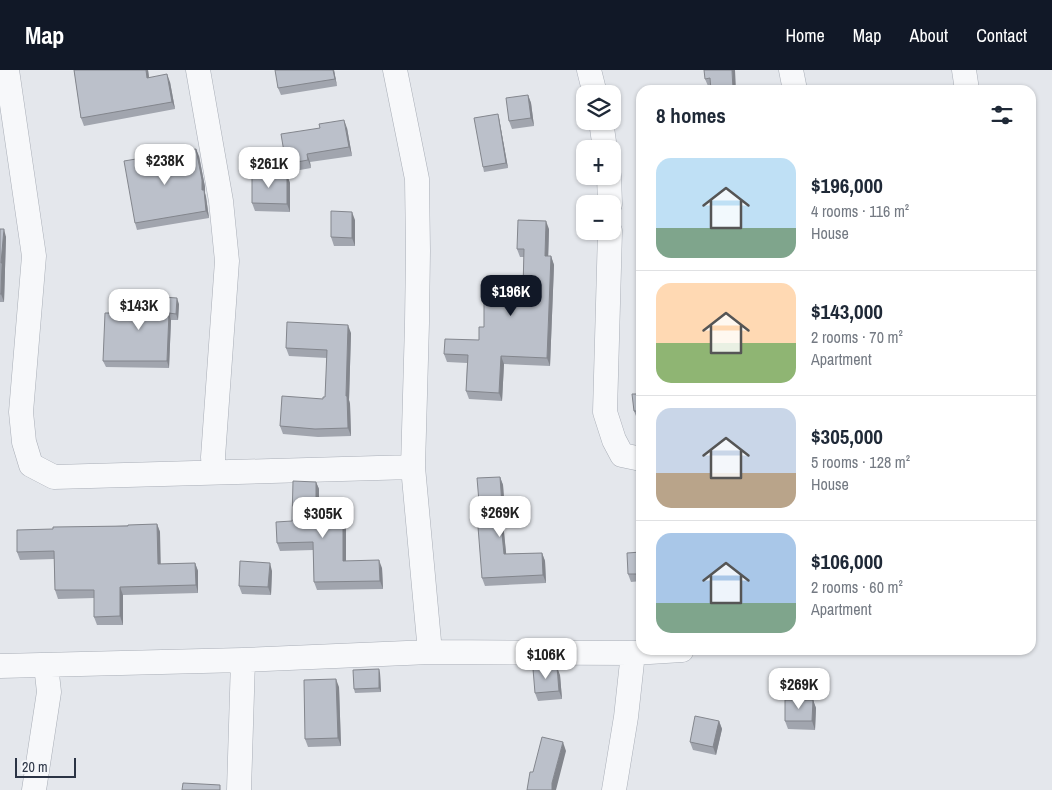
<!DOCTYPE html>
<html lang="en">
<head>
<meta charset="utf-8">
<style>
  :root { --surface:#fff; --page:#f6f6f7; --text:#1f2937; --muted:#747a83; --line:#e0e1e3; --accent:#111827 }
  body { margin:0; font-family:"Archivo Narrow",sans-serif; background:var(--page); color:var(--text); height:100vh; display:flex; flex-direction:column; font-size:19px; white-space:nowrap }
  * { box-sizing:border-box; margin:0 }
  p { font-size:16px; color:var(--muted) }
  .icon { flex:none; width:28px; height:28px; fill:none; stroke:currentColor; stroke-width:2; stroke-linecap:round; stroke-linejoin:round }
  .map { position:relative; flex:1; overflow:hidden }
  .panel { position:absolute; left:636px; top:15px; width:400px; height:570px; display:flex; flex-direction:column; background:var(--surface); border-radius:15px; box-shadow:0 1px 4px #0004 }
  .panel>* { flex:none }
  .buttons { position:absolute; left:576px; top:15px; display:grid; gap:10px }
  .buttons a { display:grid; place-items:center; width:45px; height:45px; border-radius:10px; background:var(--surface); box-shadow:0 1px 4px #0004; font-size:25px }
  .scale { position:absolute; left:15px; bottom:12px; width:61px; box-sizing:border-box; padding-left:5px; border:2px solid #2b3445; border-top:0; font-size:14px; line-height:18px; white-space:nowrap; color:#2b3445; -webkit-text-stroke:4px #f4f6f9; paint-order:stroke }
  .price { position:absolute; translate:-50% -42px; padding:0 11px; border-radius:10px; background:#fff; color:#222; font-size:16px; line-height:32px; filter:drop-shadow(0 1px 2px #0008) }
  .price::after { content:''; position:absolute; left:50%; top:30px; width:15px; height:11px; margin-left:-8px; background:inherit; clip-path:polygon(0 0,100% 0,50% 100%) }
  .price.active { background:var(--accent); color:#fff }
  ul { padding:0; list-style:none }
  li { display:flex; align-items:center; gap:15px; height:125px; padding:0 20px }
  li+li { border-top:1px solid var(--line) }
  li span { display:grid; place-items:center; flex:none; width:140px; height:100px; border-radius:15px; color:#555 }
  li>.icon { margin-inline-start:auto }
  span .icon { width:60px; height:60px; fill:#fffc; stroke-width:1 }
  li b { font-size:21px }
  h2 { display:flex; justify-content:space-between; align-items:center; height:60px; padding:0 20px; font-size:21px }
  header { display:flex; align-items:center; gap:30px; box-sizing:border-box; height:70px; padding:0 25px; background:var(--accent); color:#fff }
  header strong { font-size:24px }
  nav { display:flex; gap:28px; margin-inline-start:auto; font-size:18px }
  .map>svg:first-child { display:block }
</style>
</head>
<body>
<header>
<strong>Map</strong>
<nav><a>Home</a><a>Map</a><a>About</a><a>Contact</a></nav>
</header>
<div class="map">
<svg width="1052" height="720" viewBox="0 0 1052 720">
  <rect width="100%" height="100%" fill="#e4e7ec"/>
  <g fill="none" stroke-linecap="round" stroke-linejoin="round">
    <g stroke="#a9aeb7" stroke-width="25">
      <path id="minor" d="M7,0L34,186L21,342L24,372L31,395L54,407L413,397L430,582
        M198,0L221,131L227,191L213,387L214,402
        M395,0L417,109L418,181L417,253L413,397
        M589,0L595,24
        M791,0L795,20
        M964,0L967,20
        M601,51L605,79
        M609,106L610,134
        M610,161L605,342L614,370L622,385L641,389
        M0,596L243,590L430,582L633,583L682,580
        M34,720L49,622L46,595
        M239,720L243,590
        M614,720L626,647L633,583"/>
    </g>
    <use href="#minor" stroke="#f7f8fa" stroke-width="24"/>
  </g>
  <path fill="#a1a5ae" d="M74,0H148L149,7L170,12L175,39L84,56L81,48Z
    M334,0L337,16L281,25L278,18Z
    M735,0L711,16H708L705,9Z
    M528,25L531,33L534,56L512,59L509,51Z
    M499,48L508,98L484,102L483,97Z
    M347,58L352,86L310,92L311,98L289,102L286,94Z
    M199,86L205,117V123L206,127L209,148L137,160L135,153Z
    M287,105L290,113V142L255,141L252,133Z
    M355,150V176H334L331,167Z
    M0,159L6,167L5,199V201L4,232H0Z
    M549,159L548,186H551L554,195L550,296L504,294L502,331L469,329L466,321L467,293L447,292L444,284L479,270L484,257L523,219L524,187H520L517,179Z
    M179,234L178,250H171L169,298L106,297L103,291L133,243Z
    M351,263L349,330L350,334L351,366L318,367L283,364L280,356L323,329L325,327L327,288L289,286L286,278Z
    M641,324V345L636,346L634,341Z
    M500,407L503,415L505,443L502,442L506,484L542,483L545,491L546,513L485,516L482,508L480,444Z
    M316,412L319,419V442H343L346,450V491L382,498L383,519L317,520L314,512L313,480L280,481L277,473L292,451Z
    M157,454L160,462V494L195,493L198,501V523L123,525V555H97L94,547V528L58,529L55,520L54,489L20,490L17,482L53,459Z
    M641,482V511L631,512L628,504Z
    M272,501L271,525L242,524L239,516Z
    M380,603L381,622L355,623L354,619Z
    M560,605L562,629L538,631L535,623Z
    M339,617L341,676L308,677L305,669Z
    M813,630L816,638L815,660L788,659L785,651Z
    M719,651L722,659L716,685L693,680L690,672Z"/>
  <path fill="#83868d" d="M146,0H148L150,15L147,8Z
    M333,0H334L337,16L335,9Z
    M732,0H735L736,20H733Z
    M167,4L170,12L175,39L172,32Z
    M528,25L531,33L534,56L531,48Z
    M498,44L499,48L508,98L506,93Z
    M344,50L347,58L352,86L349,77Z
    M196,79L199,86L205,117V123L206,127L209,148L206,141L202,120Z
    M307,84L310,92L311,98L308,90Z
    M287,105L290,113V142L287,134Z
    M352,142L355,150V176L352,168Z
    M546,151L549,159L548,194L545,186Z
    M4,159L6,167L5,199V201L4,232L1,224V193Z
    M551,186L554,195L550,296L547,288Z
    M177,228L179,234L178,250L176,244Z
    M169,243L171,250L169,298L167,291Z
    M348,255L351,263L349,330L350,334L351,366L348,358L346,326Z
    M501,286L504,294L502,331L499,323Z
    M500,407L503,415L505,443L502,435Z
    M316,412L319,419V450L316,442Z
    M499,434L502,442L507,492L504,484Z
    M343,442L346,450V499L343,491Z
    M157,454L160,462L161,502L158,494Z
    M542,483L545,491L546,513L543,505Z
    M379,490L382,498L383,519L380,511Z
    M195,493L198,501V523L196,515Z
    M270,493L272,501L271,525L268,517Z
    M120,517L123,525V555L120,546Z
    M557,597L560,605L562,629L559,621Z
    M379,599L380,603L381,622L379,618Z
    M336,609L339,617L341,676L338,668Z
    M813,630L816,638L815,660L812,651Z
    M719,651L722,659L716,685L713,677Z
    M563,672L566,681L556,720H552V713Z"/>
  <path fill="#bbc0ca" stroke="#83868d" d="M74,0H146L147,8L167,4L172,32L81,48Z
    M275,0H333L335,9L278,18Z
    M704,0H732L733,20H711L710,8L705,9Z
    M528,25L531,48L509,51L506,28Z
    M498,44L506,93L483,97L474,48Z
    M344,50L349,77L307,84L308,90L286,94L281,64L320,58L319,54Z
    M196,79L202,110V120H204L206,141L135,153L124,91Z
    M252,104L287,105V134L252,133Z
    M331,141L352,142V168L331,167Z
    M518,150L546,151L545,186H551L547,288L501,286L499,323L466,321L468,285L444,284L445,269L479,270V257H484V220L523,219L524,179H517Z
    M0,159H4L1,193H2L1,224H0Z
    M134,225L177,228L176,244L169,243L167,291H103L105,243H133Z
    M287,252L348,255L346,326H347L348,358L315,359L280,356L282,326L323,329V327H325L327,280L286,278Z
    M632,324H641V341H634Z
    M500,407L502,435L499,434L504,484L542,483L543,505L482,508L477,444H480L477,408Z
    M293,411L316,412V442H343V491L379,490L380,511L314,512L313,472L277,473L276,452L292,451Z
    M157,454L158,494L195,493L196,515L120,517V546L94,547V520H55L54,481L17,482V460L53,459V457L128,456V455Z
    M641,482V504H628L627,483Z
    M240,491L270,493L268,517L239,516Z
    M557,597L559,621L535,623L533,599Z
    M379,599V618L354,619L353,600Z
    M336,609L338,668L305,669L304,610Z
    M785,630H813L812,651H785Z
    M695,646L719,651L713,677L690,672Z
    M542,667L563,672L552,713V720H527L530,702H533Z
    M183,713L220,715V720H182Z"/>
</svg>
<div class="buttons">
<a><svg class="icon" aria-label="layers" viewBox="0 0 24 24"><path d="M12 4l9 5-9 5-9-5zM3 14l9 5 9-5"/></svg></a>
<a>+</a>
<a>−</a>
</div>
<div class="scale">20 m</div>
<b class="price" style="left:165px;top:116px">$238K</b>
<b class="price" style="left:269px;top:119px">$261K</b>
<b class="price active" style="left:511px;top:247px">$196K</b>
<b class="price" style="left:139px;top:261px">$143K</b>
<b class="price" style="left:500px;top:468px">$269K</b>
<b class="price" style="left:323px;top:469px">$305K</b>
<b class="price" style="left:546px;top:610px">$106K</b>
<b class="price" style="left:799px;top:640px">$269K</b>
<section class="panel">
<h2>8 homes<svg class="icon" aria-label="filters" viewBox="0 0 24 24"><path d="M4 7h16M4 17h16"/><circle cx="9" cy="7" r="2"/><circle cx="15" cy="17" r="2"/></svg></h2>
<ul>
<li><span style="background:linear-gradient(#bfe0f5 70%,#7fa58c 0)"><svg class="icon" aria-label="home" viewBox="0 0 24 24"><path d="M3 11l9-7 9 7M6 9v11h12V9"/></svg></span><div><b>$196,000</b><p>4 rooms · 116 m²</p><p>House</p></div></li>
<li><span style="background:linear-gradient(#ffd9b3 60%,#8fb573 0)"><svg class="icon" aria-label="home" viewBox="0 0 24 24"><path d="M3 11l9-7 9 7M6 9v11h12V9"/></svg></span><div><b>$143,000</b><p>2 rooms · 70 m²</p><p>Apartment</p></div></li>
<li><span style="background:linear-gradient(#c9d6e8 65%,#b9a48a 0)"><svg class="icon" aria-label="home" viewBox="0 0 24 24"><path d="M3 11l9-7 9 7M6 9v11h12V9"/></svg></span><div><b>$305,000</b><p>5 rooms · 128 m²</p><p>House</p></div></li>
<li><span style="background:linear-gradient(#a9c7e8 70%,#7fa58c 0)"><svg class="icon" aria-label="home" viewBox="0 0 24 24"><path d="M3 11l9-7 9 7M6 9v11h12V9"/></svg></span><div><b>$106,000</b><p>2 rooms · 60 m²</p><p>Apartment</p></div></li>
</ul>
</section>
</div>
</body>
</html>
